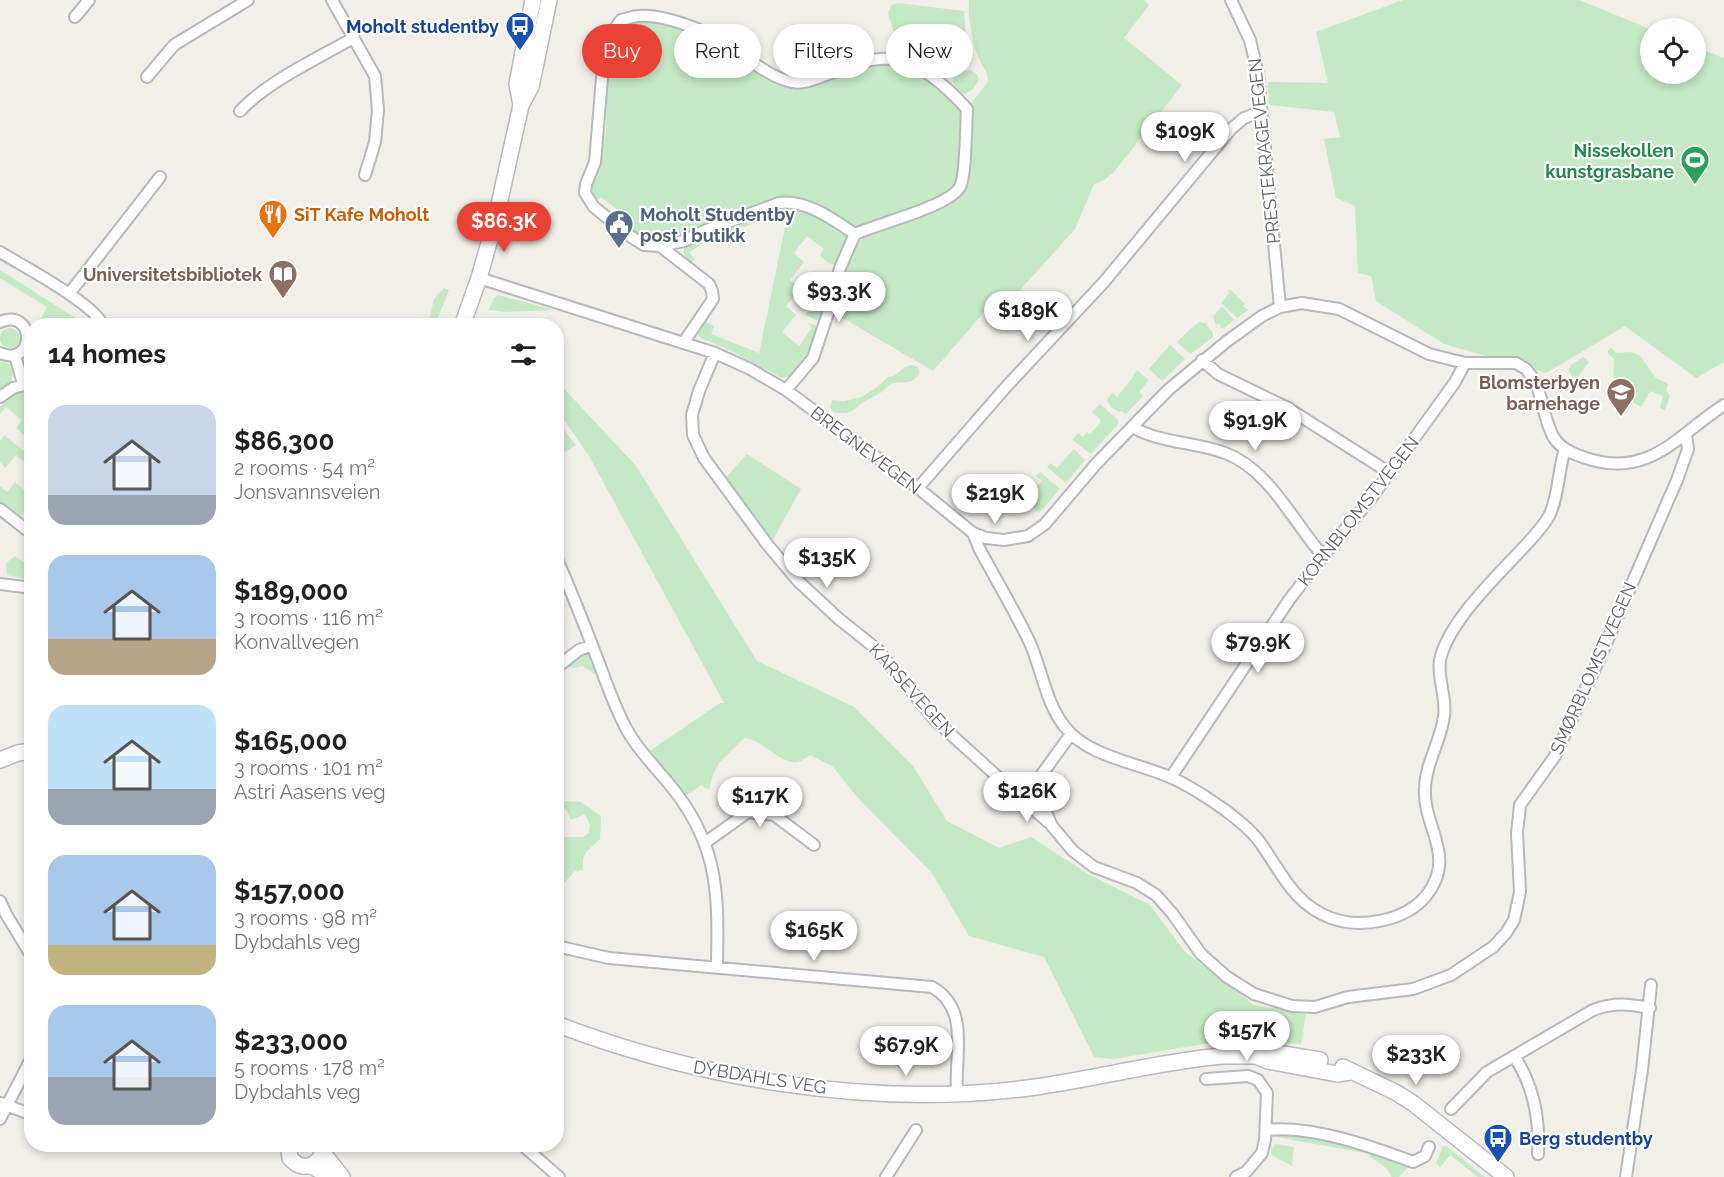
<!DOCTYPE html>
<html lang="en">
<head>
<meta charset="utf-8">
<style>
  :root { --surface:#fff; --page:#f6f6f6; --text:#202124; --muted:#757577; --accent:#ea4335 }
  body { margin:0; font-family:Raleway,sans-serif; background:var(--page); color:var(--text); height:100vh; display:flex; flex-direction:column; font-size:22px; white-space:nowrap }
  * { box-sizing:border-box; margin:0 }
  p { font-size:20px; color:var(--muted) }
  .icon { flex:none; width:33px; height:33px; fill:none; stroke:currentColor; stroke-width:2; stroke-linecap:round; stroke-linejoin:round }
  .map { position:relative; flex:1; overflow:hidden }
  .panel { position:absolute; left:24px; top:318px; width:540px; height:834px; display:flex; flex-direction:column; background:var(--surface); border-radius:24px; box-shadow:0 3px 9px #0003 }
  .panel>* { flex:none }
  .guide { position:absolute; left:582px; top:24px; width:570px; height:54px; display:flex; gap:12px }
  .tools { position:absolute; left:1640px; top:18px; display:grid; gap:12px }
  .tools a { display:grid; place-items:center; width:66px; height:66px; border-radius:50%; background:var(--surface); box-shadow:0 3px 9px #0003; font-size:30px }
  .price { position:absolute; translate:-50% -51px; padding:0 14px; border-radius:21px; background:#fff; color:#222; font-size:20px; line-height:39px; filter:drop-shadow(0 2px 3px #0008) }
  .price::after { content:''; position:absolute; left:50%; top:36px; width:18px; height:14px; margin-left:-9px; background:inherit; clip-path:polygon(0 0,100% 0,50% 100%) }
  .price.on { background:var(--accent); color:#fff }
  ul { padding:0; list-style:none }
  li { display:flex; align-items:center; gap:18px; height:150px; padding:0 24px }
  li span { display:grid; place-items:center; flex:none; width:168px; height:120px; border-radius:18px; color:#555 }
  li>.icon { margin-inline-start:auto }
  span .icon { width:72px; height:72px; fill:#fffc; stroke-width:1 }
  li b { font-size:26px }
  h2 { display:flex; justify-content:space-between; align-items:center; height:72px; padding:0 24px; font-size:26px }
  .chip { padding:0 21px; border-radius:27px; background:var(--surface); box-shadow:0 3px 9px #0003; font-size:21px; line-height:54px }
  .chip.on { background:var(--accent); color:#fff }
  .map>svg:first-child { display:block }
</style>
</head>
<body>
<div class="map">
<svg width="1724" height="1177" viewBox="0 0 1724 1177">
  <rect width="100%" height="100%" fill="#f1efe8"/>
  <path fill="#c5e8c5" d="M969,0H1144L1149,5L1124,38L1182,85L1114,172L1104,180L1094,184L1075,229L1002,310L992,303L933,371L829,310L855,234L787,202L660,246L644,240L632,229L633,222L601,197L596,202L591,195L590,190L606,132L608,58C609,49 613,35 620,28C639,12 696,31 715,42C731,51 745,64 761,72C772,78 797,83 809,85C820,86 834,77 844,74C902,52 918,72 961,108L967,109L988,82C988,71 984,69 980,61C972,43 968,19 969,0Z
    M1403,0H1579L1650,29V74H1695V47L1724,58V362L1696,378L1625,326L1546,373L1444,344L1376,301L1371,276L1358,273L1355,206L1336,198L1324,139L1340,137L1334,112L1269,105L1268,82L1328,83L1316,32Z
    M898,3L964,11L967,48L962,55L958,56L950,49L956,42L937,27L920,48L939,63L945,56L950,60V64L935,72L901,56L888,13L892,5Z
    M966,68V71L969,70L977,74L979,80L972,90L964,94L958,91L952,81L956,74Z
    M785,206L787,210L798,211L801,208L839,228L845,232L848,239L835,265L828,263L820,255L824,249L807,236L794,253L804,262L790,280L800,289L786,306L796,315L782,332L799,346L812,328L807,323L819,326C813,344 804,375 782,378L729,350L699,337C697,330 701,326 705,321L714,326L711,334L759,353L787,218L777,216L776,211L778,208Z
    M764,213L769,218L764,223L762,220L706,242L689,252L695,259L691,262L684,255V246L699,237L702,241L718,233L717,230L739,222L741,225L752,220V217Z
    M0,270L77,319V322L75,324L53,319L47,325L43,323L41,319L47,307L0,278Z
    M814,271L833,276L822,319L819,321L805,315L816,302L806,293L820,276Z
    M444,288L449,290L435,325H428L434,299Z
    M1230,289L1245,304L1243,306L1248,310L1237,318L1221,303L1229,293L1228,291Z
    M498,295L554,310L504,312L489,310L494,298Z
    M1222,306L1234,320L1224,328H1220L1221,326L1218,323L1216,325L1213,316Z
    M1199,322L1205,323L1213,333V337L1192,353L1188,352L1177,342L1188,331Z
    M0 338a10 10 0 1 1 20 0a10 10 0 1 1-20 0Z
    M1170,345L1185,359L1162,381L1149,369Z
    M1611,348L1617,353L1631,352L1640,356L1656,378L1668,384L1666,390L1670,396L1665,410L1660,408L1663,396L1650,391L1641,407L1613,391L1614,359L1607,352Z
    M1583,357L1589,362L1577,378L1572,377L1569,370L1571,365Z
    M0,361L11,364C15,379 12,383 0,393Z
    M913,365L918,367L919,374C912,385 905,381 894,383C890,383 886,388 883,391C878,395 876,395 871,398C854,405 856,417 833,412L830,407L832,400L844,401L862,397L877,387L888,377L894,376L905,367Z
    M1137,370L1149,380L1139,392L1143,396L1126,414L1121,411L1119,412L1111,407L1107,400L1112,393L1117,397L1134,376L1133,375Z
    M556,380L636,466L757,661L854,707L913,766L947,821L999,848L1031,837L1088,874L1150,905L1185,952L1254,1005L1306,1014L1301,1044L1228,1040L1113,1059L1094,1057L1044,957L969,936L932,873L859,799L832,766L810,755C807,757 801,762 797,762C781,765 763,739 744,738L720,762L713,774L709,790L701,785L686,796L648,752L720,703H724L589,456L557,410Z
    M31,388V441L16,428L22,420L6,407L0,414V407L2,404L0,402L17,391Z
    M1100,404L1118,420V424L1091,454L1072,440L1078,433L1083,437L1087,432L1090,434L1100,423V419L1092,412Z
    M558,422L576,445L565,452L557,442V424Z
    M4,435L25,452L31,445V467L16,455L5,468L0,462V441Z
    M1074,449L1085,460L1066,483L1047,467L1050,463L1057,468Z
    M747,454L801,489L772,541L726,477Z
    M1040,472L1060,489L1039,513L1024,499L1042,481L1036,476Z
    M15,482L31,496C31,505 26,514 17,517L0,504V486L7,492Z
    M15,556L31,567V580L7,575L6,563Z
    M584,653L593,659L597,672L595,674L582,666L574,668L569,667L568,663L578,655Z
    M565,801L581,802L601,816L600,839L587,851L583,858V870L575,871L564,883L557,882V837H583L589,833L590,825L585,814L571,820L567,811L563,808Z
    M1282,1133L1342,1142L1409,1166L1399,1177H1392L1386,1168L1366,1153L1276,1137V1135Z
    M1275,1144L1294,1147L1292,1166L1272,1155L1271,1151Z
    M1443,1146H1446L1485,1177H1478L1450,1155L1440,1168L1436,1163Z"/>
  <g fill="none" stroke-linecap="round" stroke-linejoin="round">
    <g stroke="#b5b8bc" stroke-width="14">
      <path id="street" d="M332,0L375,76L378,110L375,142L365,175
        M1231,0L1250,40L1258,74L1280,307
        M75,17L89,0
        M147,77L174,45L248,0
        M240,111C268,81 317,59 353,38
        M660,246L684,241L704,231L779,203C806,199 834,220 855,234C879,223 948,207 960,187C966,176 966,125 967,109C949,89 924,65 897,60C876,55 851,65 831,73C819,77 804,85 792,82C765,76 744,54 721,41C702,29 662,14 639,16C633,16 627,19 621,20L608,38L604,54L595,162L586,184L585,193L594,207L630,236L644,245L660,246L709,284L712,291L713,299L684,342
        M0,252C21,265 97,305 103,326
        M479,278L715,353L750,369L786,390L918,488L973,533L986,538L1004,540L1028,536L1045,524L1096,464L1168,390L1226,342L1262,316L1280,307L1302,303L1339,309L1429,354L1465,363H1516L1526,369L1535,381C1543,399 1544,421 1554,438C1562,450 1576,455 1589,459C1650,478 1679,434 1724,405
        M69,294L160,177
        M0,322C36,307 36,368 0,353
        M715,353L699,391L692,415L693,435L704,458L767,544L798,581L839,619L878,650L935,720L1021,798L1034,785
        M15,355L23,384
        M1202,360L1218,374L1286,407L1390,473
        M786,390L813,358L829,310L840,268L855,234
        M0,397L13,388L32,383
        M1132,427C1160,443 1195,442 1225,453C1269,469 1293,522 1323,556
        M918,488L1006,387L1104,282L1231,129L1244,118L1261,112
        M0,509L32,534
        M973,533L979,548C996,580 1015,611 1030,643C1042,670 1046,704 1065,727C1088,757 1139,763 1172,778C1190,786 1208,798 1225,810C1237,819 1250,829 1259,841C1281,871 1293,904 1331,918C1361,929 1405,921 1426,896C1458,856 1422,827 1425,787C1426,762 1441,741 1444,716C1447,697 1437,679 1440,660C1448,622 1498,575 1524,547C1533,537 1543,527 1549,516C1559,496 1558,470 1565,449
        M556,557C572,592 585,627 599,663C607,685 615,708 627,730C640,754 661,772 677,794C720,851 718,899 717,967
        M0,584L32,588
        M556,668L579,650L592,645
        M1071,734L1034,785L1052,826L1073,851L1094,867L1137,883L1156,895L1172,913L1201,954L1227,977L1254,994L1292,1006L1315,1007L1348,997L1413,989L1451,975L1493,947L1506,933L1514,920L1520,892L1517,833L1520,805L1555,756L1601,655L1677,480L1688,449L1686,435
        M1171,777L1289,600L1323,556L1372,497L1455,382L1465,363
        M1021,798L1048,822
        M706,842L748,812L774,815L814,845
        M0,901L6,914L32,957
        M556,946L609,958L932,987C971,1009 954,1056 957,1093
        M1514,1056C1534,1086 1540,1118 1538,1154
        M1206,1079L1248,1076L1258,1080L1267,1093L1265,1140L1262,1153L1246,1172L1236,1177
        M1,1103L32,1115
        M1451,1109L1487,1072L1593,1010C1615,1002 1628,1004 1650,1008
        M0,1119L32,1057
        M1266,1130C1312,1125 1370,1146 1413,1162L1425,1156L1429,1147
        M521,1144L559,1177
        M886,1177L916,1130
        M1626,1177L1642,1070L1651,985"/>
    </g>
    <g stroke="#b6babf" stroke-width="18">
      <path id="secondary" d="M521,105L517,84L533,0
        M462,326L479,278L496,218L521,105L531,87L549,0
        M0,760L18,753L32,751
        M556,1024C700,1079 867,1107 1020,1089C1088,1081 1154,1062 1222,1056H1256L1268,1061L1337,1074L1350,1072
        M1270,1052L1320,1060
        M1343,1067L1397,1093L1414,1104L1506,1177
        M288,1144L290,1158C303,1174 325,1165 322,1144
        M323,1153L342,1177
        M312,1166L330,1177"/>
    </g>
    <use href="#street" stroke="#fff" stroke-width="10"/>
    <use href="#secondary" stroke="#fff" stroke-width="15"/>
  </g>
  <defs>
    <g id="bus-pin" transform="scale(1.5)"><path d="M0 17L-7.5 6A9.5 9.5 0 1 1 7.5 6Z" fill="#1a4fb4" stroke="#fff"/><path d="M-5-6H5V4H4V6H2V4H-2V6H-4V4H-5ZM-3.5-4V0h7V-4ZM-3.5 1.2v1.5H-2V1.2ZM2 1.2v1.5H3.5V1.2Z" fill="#fff"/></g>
    <g id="stadium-pin" transform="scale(1.5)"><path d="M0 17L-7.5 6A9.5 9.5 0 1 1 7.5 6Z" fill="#2e9e5b" stroke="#fff"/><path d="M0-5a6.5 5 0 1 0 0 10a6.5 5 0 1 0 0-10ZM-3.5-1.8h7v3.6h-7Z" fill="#fff"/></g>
    <g id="restaurant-pin" transform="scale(1.5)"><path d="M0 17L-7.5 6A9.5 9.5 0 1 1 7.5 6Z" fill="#e8710a" stroke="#fff"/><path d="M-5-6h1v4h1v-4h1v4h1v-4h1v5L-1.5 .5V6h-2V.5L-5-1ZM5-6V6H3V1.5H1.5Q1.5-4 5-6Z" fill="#fff"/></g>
    <g id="civic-pin" transform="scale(1.5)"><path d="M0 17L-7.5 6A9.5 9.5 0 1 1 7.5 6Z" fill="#5c6f8a" stroke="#fff"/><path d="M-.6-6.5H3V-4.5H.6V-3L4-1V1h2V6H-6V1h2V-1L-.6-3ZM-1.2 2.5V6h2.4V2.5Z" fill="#fff"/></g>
    <g id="library-pin" transform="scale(1.5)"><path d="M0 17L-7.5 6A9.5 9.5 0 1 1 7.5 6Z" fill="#8d6e63" stroke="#fff"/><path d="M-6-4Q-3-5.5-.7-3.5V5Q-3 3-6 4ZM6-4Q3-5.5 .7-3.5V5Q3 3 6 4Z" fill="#fff"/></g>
    <g id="school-pin" transform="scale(1.5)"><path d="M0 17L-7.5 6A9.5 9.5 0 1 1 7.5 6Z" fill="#8d6e63" stroke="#fff"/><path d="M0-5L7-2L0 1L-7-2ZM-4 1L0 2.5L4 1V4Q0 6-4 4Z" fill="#fff"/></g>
  </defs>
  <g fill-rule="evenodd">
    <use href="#bus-pin" x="520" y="26"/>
    <use href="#stadium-pin" x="1695" y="160"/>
    <use href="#restaurant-pin" x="273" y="214"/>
    <use href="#civic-pin" x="619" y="224"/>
    <use href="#library-pin" x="283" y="274"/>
    <use href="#school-pin" x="1621" y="392"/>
    <use href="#bus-pin" x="1498" y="1138"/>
  </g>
  <g text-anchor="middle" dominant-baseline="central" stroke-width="4.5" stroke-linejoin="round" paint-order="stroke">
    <g font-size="18" font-weight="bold" fill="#164399" stroke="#fff" text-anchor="end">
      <text x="499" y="26">Moholt studentby</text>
      <text x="1519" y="1138" text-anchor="start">Berg studentby</text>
    </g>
    <g font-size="18" font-weight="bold" fill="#27864d" stroke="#fff" text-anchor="end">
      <text x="1674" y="150">Nissekollen<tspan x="1674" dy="21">kunstgrasbane</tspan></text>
    </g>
    <g font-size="18" fill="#5f6368" stroke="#fff">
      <text transform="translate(1264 151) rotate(-96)">PRESTEKRAGEVEGEN</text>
      <text transform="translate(866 450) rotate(37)">BREGNEVEGEN</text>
      <text transform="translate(1358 511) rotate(-52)">KORNBLOMSTVEGEN</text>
      <text transform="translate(1593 668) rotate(-66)">SMØRBLOMSTVEGEN</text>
      <text transform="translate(912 690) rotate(48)">KARSEVEGEN</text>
      <text transform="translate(760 1077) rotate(9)">DYBDAHLS VEG</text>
    </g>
    <g font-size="18" font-weight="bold" fill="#c56008" stroke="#fff" text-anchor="start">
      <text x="294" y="214">SiT Kafe Moholt</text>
    </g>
    <g font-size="18" font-weight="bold" fill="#4e5e75" stroke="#fff" text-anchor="start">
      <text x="640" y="214">Moholt Studentby<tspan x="640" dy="21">post i butikk</tspan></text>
    </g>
    <g font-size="18" font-weight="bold" fill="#785e54" stroke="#fff" text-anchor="end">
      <text x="262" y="274">Universitetsbibliotek</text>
      <text x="1600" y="382">Blomsterbyen<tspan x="1600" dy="21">barnehage</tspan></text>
    </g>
  </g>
</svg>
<div class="tools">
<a><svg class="icon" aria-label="locate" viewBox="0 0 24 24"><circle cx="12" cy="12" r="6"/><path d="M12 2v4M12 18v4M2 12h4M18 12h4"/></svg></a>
</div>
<b class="price" style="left:1185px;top:163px">$109K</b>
<b class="price on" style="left:504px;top:253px">$86.3K</b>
<b class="price" style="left:839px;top:323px">$93.3K</b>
<b class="price" style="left:1028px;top:342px">$189K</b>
<b class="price" style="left:1255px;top:452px">$91.9K</b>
<b class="price" style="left:995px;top:525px">$219K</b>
<b class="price" style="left:827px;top:589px">$135K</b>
<b class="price" style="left:1258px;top:674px">$79.9K</b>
<b class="price" style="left:1027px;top:823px">$126K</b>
<b class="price" style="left:760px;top:828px">$117K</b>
<b class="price" style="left:814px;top:962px">$165K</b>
<b class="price" style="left:1247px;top:1062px">$157K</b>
<b class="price" style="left:906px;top:1077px">$67.9K</b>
<b class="price" style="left:1416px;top:1086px">$233K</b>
<div class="guide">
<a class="chip on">Buy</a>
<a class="chip">Rent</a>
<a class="chip">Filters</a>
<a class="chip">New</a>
</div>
<section class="panel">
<h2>14 homes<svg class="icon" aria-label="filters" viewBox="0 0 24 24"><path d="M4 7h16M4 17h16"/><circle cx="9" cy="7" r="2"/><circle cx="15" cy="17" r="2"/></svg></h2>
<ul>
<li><span style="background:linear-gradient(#c9d6e8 75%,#9aa5b1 0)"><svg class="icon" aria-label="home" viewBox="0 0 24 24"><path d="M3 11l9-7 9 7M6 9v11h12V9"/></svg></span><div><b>$86,300</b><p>2 rooms · 54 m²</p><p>Jonsvannsveien</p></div></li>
<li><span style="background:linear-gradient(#a9c7e8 70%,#b9a48a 0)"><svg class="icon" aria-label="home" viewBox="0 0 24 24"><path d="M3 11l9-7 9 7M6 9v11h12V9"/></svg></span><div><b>$189,000</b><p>3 rooms · 116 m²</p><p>Konvallvegen</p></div></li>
<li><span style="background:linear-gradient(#bfe0f5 70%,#9aa5b1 0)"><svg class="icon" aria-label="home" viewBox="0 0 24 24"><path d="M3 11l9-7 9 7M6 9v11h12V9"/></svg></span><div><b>$165,000</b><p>3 rooms · 101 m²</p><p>Astri Aasens veg</p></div></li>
<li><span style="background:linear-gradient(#a9c7e8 75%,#c2b280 0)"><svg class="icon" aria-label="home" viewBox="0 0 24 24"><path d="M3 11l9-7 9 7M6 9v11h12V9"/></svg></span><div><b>$157,000</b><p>3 rooms · 98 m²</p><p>Dybdahls veg</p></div></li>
<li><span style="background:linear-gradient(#a9c7e8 60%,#9aa5b1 0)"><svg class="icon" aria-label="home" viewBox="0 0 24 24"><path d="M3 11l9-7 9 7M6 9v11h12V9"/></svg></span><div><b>$233,000</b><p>5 rooms · 178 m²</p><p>Dybdahls veg</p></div></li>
</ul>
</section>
</div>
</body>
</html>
